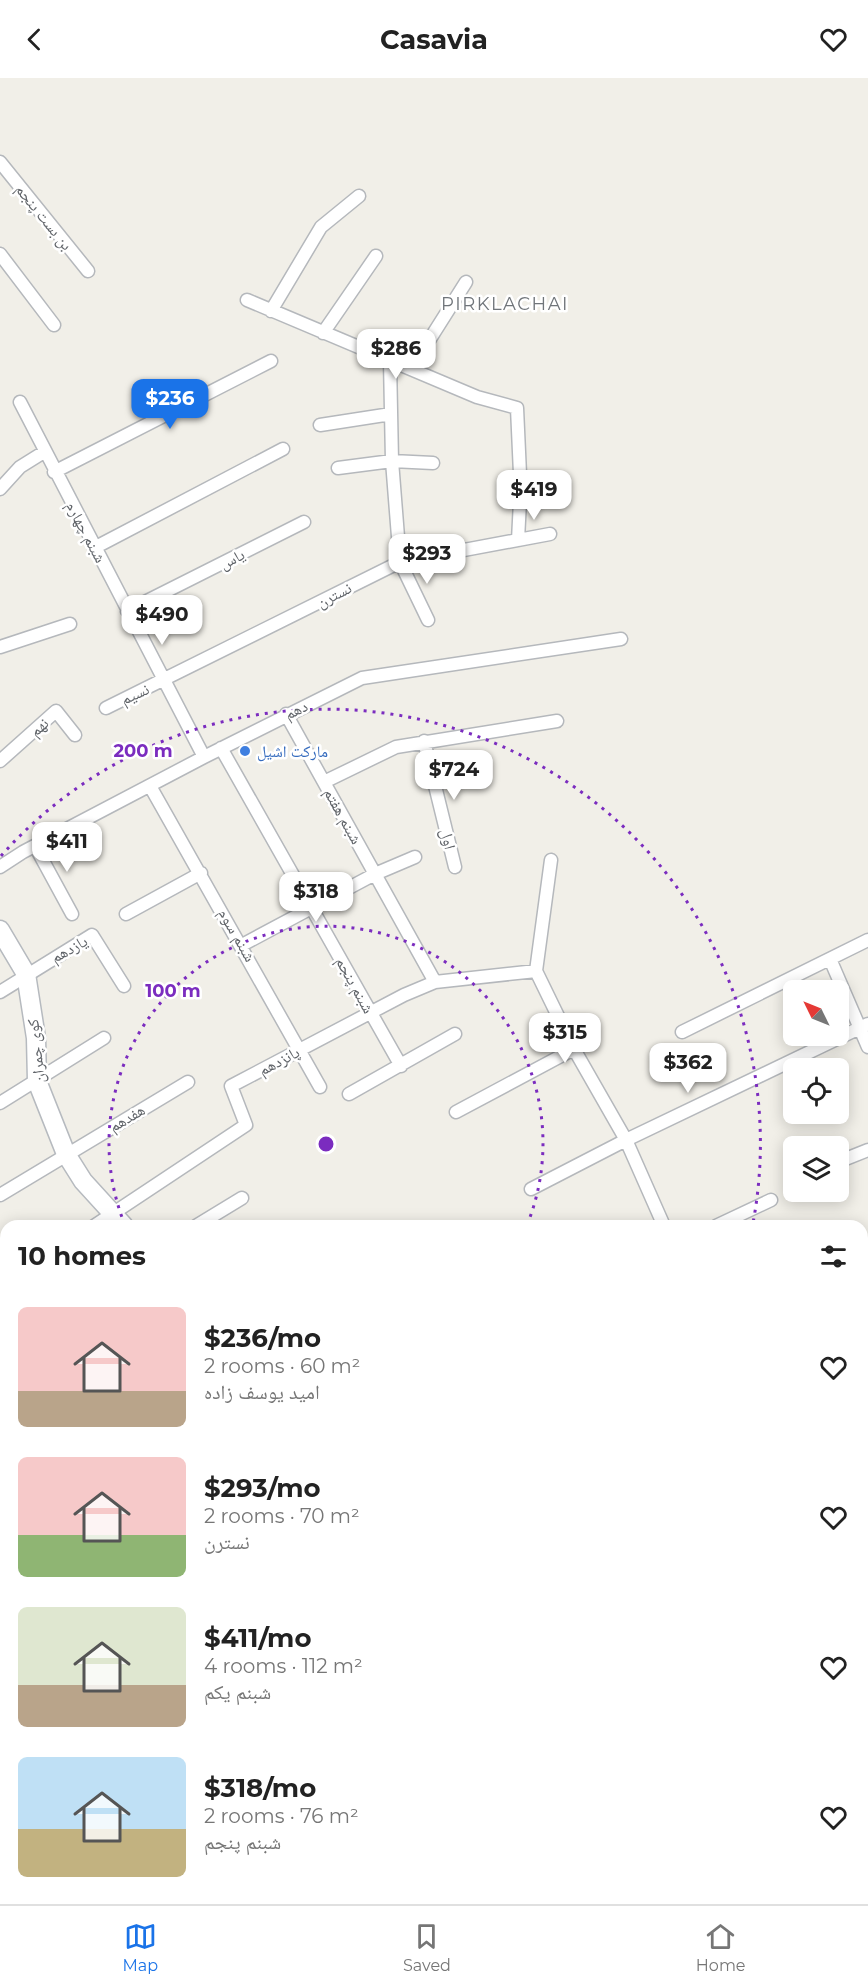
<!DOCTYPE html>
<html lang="en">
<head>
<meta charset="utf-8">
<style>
  :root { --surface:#fff; --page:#f6f6f6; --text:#222; --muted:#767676; --line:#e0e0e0; --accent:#1a73e8 }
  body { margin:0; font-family:Montserrat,"Noto Naskh Arabic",sans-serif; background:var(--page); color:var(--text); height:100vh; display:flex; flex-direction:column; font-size:22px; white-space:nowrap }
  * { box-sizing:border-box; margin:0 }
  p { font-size:20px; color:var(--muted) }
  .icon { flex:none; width:33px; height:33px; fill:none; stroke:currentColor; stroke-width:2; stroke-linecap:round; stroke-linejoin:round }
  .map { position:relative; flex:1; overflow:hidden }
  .drawer { position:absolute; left:0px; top:1142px; width:868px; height:686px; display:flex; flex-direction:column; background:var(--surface); border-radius:18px 18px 0 0; box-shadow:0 3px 15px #0003 }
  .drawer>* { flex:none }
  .needle { width:39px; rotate:313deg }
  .tools { position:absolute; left:783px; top:902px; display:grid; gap:12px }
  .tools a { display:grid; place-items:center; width:66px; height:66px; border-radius:9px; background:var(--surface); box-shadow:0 3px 15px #0003; font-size:30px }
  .price { position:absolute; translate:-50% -51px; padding:0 14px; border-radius:12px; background:#fff; color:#222; font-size:20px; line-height:39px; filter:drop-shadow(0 2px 3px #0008) }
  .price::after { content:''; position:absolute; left:50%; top:36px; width:18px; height:14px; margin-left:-9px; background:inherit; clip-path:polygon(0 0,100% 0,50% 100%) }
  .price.selected { background:var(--accent); color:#fff }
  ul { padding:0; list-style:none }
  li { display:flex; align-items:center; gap:18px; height:150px; padding:0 18px }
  li span { display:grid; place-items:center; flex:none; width:168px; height:120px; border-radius:9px; color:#555 }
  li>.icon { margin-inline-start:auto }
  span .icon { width:72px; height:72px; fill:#fffc; stroke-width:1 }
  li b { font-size:26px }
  h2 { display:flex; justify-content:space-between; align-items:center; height:72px; padding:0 18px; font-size:26px }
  header { display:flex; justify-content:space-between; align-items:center; height:78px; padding:0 18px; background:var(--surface); font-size:27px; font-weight:700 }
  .tab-bar { display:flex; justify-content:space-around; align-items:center; height:84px; border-top:2px solid var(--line); background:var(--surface); font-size:16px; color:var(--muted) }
  .tab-bar a { display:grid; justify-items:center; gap:3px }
  .tab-bar .selected { color:var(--accent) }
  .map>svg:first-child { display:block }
</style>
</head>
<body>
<header><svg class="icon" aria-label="back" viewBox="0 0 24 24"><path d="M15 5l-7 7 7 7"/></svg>Casavia<svg class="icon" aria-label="heart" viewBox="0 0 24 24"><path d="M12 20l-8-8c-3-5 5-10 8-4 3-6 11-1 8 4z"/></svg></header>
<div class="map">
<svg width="868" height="1826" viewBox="0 0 868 1826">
  <rect width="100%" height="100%" fill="#f1efe8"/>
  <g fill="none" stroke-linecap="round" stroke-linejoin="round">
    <g stroke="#b5b8bc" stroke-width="15">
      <path id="minor" d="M0,84L88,193
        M0,176L54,247
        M247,222L477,319L517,330L520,396
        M271,233L321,149L359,118
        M323,255L376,178
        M390,283L392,383L400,484L428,542
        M411,291L466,204
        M20,324L204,679
        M320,347L391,336
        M338,390L392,383L433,385
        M54,394L271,283
        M0,411L20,389L44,374
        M518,462L520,423
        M94,470L283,371
        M127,533L304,444
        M0,569L70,546
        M106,630L400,484L550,456
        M286,636L435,904
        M424,663L455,789
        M221,670L401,988
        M0,683L56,633L75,657
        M324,704L396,669L557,643
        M150,708L320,1009
        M35,768L72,836
        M0,789L23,774L204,679L362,600L621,561
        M126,836L201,795
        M242,867L375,796L415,779
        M830,881L868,969
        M0,914L92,857L124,908
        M682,954L868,862
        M349,1016L455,956
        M0,1025L104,960
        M456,1034L574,971
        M838,1084L868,1072
        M531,1111L626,1062L574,971L536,893L551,782
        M0,1117L188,1004
        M94,1148L246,1047L231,1008L404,917L435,904L536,893
        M196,1148L242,1120
        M664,1148L626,1062L868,946
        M716,1148L771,1122
        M862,1362L868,1360
        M862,1485L868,1482
        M0,1543H6
        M862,1567L868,1578
        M862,1601L868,1591
        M0,1614L6,1612
        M0,1687L6,1685
        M187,1821L189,1826
        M40,1824L46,1821
        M510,1826L520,1821"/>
    </g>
    <g stroke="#b5b8bc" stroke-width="18">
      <path id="tertiary" d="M862,1204L868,1201
        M862,1228L868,1225
        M0,1432H6
        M425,1821L426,1826"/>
    </g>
    <g stroke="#b6babf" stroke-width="21">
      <path id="secondary" d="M0,852L26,896L36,960L37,1003L66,1076L83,1103L124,1148"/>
    </g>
    <use href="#minor" stroke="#fff" stroke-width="12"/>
    <use href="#tertiary" stroke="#fff" stroke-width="15"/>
    <use href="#secondary" stroke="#fff" stroke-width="18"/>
  </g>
  <g fill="none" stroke="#7b2cbf" stroke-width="3" stroke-dasharray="3 6">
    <path d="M125 1147A217 217 0 1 1 527 1147"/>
    <path d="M1 778A434 434 0 0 1 753 1145"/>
  </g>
  <circle fill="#3f7fe0" stroke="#fff" stroke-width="2" cx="245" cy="673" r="6"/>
  <g text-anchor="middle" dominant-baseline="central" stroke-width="5" stroke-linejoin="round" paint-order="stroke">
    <g font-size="16" fill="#5f6368" stroke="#fff">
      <text transform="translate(44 139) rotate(51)">بن بست پنجم</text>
      <text transform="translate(86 454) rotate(62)">شبنم چهارم</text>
      <text transform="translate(232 481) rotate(-27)">یاس</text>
      <text transform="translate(334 517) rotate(-27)">نسترن</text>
      <text transform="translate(135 616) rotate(-25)">نسیم</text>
      <text transform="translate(296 632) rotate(-26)">دهم</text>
      <text transform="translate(39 649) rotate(-42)">نهم</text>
      <text transform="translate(343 738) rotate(61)">شبنم هفتم</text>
      <text transform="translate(448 761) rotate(76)">اول</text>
      <text transform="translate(237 857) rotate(60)">شبنم سوم</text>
      <text transform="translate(69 871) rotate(-29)">یازدهم</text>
      <text transform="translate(355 907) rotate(61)">شبنم پنجم</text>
      <text transform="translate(36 973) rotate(-96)">کوی چمران</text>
      <text transform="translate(279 983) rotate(-28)">پانزدهم</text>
      <text transform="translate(127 1040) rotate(-31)">هفدهم</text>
    </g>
    <g font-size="16" fill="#366cbe" stroke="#fff" text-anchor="start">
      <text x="257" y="673">مارکت اشیل</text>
    </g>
    <g font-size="18" letter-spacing="1.5" fill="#70757a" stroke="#fff">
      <text x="505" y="226">PIRKLACHAI</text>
    </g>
  </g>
  <circle cx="326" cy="1066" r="9" fill="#7b2cbf" stroke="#fff" stroke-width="3"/>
  <g font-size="18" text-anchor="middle" font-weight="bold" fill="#7b2cbf" stroke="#fff" stroke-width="5" stroke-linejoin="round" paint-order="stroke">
    <text x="143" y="679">200 m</text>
    <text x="173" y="919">100 m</text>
  </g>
</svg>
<div class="tools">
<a><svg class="needle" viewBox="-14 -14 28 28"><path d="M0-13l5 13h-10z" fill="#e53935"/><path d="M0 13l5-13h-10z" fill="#767676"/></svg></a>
<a><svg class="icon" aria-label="locate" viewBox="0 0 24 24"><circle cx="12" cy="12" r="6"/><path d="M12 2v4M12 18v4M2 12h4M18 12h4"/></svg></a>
<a><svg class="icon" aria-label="layers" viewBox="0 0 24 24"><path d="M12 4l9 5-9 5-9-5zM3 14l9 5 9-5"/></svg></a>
</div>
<b class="price" style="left:396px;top:302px">$286</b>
<b class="price selected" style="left:170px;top:352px">$236</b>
<b class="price" style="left:534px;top:443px">$419</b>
<b class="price" style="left:427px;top:507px">$293</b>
<b class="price" style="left:162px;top:568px">$490</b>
<b class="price" style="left:454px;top:723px">$724</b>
<b class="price" style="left:67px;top:795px">$411</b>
<b class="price" style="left:316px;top:845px">$318</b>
<b class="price" style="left:565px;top:986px">$315</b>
<b class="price" style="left:688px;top:1016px">$362</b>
<section class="drawer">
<h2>10 homes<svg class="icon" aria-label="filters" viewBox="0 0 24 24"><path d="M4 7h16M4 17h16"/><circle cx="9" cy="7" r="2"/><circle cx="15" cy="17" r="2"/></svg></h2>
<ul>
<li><span style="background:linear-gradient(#f6c9c9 70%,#b9a48a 0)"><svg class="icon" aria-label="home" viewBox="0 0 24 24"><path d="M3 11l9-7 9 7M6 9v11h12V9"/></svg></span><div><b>$236/mo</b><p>2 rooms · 60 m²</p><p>امید یوسف زاده</p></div><svg class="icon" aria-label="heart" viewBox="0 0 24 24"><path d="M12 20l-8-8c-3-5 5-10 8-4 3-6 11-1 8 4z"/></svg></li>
<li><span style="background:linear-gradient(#f6c9c9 65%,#8fb573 0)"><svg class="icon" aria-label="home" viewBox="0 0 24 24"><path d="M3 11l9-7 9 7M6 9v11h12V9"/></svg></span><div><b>$293/mo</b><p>2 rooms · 70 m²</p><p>نسترن</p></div><svg class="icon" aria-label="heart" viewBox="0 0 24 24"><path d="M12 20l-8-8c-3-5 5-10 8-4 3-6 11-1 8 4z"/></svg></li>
<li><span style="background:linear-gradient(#dfe7d0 65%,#b9a48a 0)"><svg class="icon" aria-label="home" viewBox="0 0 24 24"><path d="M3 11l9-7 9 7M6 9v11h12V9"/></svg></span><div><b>$411/mo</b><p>4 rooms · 112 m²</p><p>شبنم یکم</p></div><svg class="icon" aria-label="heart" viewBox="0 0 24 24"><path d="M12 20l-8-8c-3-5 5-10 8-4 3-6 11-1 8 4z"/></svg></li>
<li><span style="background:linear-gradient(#bfe0f5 60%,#c2b280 0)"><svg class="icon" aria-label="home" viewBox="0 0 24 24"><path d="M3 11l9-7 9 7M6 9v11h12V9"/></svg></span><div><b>$318/mo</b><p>2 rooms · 76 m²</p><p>شبنم پنجم</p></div><svg class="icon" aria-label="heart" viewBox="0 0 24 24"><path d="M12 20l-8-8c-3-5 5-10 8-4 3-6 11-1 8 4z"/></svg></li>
</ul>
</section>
</div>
<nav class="tab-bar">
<a class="selected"><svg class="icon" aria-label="map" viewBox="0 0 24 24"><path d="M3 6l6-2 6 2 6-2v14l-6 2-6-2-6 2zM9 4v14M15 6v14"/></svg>Map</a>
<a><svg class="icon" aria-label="saved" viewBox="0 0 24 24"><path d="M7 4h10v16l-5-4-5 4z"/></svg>Saved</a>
<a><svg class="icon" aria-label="home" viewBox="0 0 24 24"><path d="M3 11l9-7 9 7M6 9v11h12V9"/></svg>Home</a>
</nav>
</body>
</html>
